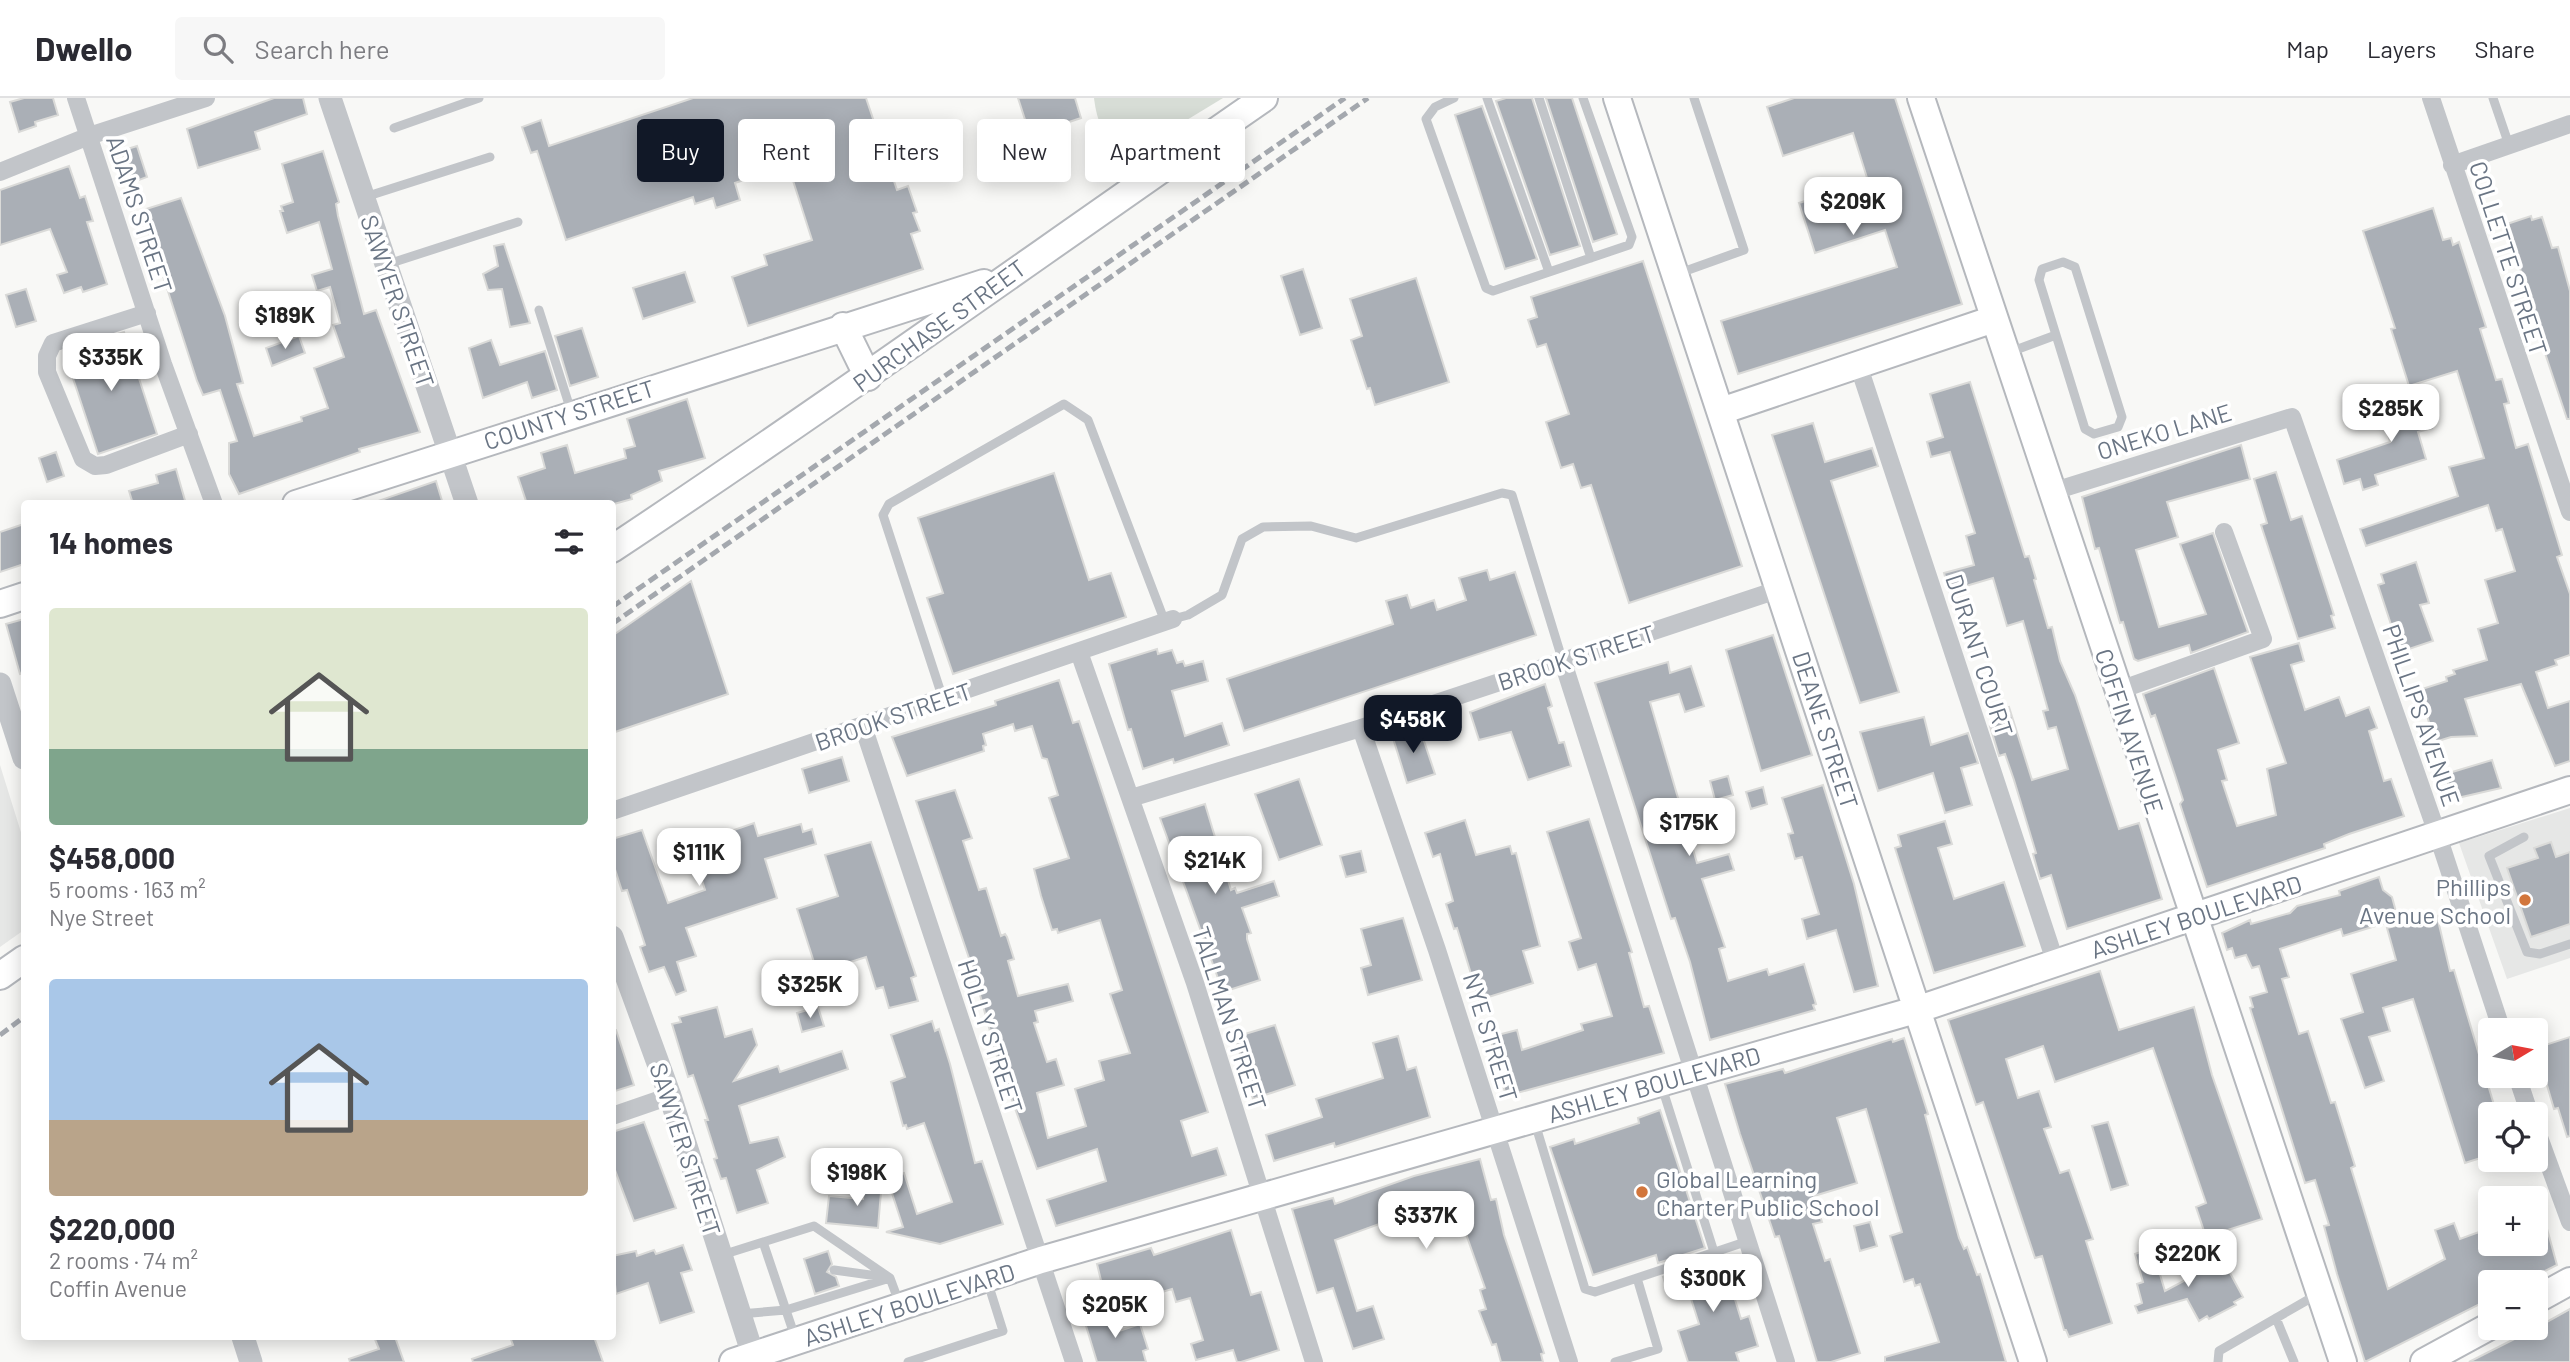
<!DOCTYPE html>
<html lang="en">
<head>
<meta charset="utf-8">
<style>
  :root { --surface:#fff; --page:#f7f7f7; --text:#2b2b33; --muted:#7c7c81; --line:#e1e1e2; --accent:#111827 }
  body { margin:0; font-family:Barlow,sans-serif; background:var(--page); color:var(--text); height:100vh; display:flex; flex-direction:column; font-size:26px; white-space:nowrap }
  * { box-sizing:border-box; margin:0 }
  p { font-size:23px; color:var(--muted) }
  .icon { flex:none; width:38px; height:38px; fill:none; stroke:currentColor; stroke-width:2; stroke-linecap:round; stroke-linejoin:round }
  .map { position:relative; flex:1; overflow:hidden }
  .sheet { position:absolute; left:21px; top:402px; width:595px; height:840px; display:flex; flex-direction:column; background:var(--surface); border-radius:7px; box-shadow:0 4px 18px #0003 }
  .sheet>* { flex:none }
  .guide { position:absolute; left:637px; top:21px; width:665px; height:63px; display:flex; gap:14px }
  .needle { width:46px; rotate:80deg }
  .controls { position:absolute; left:2478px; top:920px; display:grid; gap:14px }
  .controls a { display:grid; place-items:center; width:70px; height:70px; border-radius:7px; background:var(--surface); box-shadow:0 4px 18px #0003; font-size:35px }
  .price { position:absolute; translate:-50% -60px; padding:0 16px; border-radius:14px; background:#fff; color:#222; font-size:23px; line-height:46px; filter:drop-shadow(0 2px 4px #0008) }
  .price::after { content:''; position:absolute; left:50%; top:42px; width:21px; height:16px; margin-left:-10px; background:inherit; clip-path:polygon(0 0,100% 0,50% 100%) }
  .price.current { background:var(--accent); color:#fff }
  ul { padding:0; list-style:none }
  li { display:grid; align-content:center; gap:14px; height:371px; padding:0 28px }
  li span { display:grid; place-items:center; height:217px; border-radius:7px; color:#555 }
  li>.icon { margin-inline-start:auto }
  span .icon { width:126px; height:126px; fill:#fffc; stroke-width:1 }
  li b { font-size:30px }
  h2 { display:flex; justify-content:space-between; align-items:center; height:84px; padding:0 28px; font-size:30px }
  .pill { padding:0 24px; border-radius:7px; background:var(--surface); box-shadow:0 4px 18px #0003; font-size:24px; line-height:63px }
  .pill.current { background:var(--accent); color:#fff }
  header { display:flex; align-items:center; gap:42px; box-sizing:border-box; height:98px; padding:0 35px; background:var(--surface); border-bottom:2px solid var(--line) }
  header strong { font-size:33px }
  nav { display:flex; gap:38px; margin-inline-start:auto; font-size:24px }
  .search { width:490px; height:63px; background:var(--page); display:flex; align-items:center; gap:18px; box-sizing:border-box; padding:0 24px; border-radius:7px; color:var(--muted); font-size:26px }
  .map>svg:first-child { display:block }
</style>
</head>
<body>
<header>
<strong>Dwello</strong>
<div class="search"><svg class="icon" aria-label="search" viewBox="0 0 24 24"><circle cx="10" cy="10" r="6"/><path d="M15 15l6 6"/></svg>Search here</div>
<nav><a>Map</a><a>Layers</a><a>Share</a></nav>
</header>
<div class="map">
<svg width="2570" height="1264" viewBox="0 0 2570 1264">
  <rect width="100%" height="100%" fill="#f8f8f6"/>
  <path fill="#e6e7e6" d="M0,667L24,744V832L0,849Z
    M2570,710V860L2507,881L2459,745Z"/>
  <path fill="#d7ddd6" d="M1094,0H1223L1144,48L1125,55C1104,40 1097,25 1094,0Z"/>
  <path fill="#aaafb6" stroke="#dadad8" stroke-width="2" d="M24,0H53L58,17L35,24L36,28L19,34L10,4Z
    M274,0H303L307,16L255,34L260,51L198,70L187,31Z
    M693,0H866L897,92L908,88L917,114L913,115L920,133L911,136L923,171L748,228L732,179L767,167L764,157L812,142L788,67L735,85L740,102L716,110L713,100L695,106L693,99L566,142L537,53L531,55L522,29L541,22L549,48Z
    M1018,0H1075L1081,20L1030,37Z
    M1506,0H1532L1580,148L1550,157L1496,3Z
    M1546,0H1572L1617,136L1593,144Z
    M1794,0H1895L1962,206L1738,276L1721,223L1897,169L1885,132L1815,155L1799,105L1868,83L1853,35L1783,58L1767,9Z
    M1482,8L1537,161L1505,171L1455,17Z
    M137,48L147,79L131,85L121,53Z
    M323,53L339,104L336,106L338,118L364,216L376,212L420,334L359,351L360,354L239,396L229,376V345L237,343L220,292L203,297L197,283L143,116V112L181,100L225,218L243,285L237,286L254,338L302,323L301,319L328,310L314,270L344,259L333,227L340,225L330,189L317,193L312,177L332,171L319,124L287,135L280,113H283L281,108L293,104L282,66Z
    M69,68L80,100L85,98L93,123L87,124L107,186L83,194L81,189L64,195L57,177L67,174L50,131L0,147V92Z
    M2433,110L2443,142L2451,140L2453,147L2459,144L2486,229L2480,231L2496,282L2502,281L2509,305L2504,306L2516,350L2528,346L2562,457L2557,459L2570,496V557L2555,562L2557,567L2536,574L2548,610L2570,603V663L2555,668L2521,586L2465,601L2477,638L2451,639L2435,644L2420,595L2422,591L2447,583L2446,579L2455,576L2453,572L2487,562L2478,531L2498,525L2485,482L2515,473L2502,431L2496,433L2488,407L2366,448L2360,431L2458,398L2449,369L2484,360L2457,273L2409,288L2391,231L2395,230L2363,133Z
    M2531,118L2532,122L2542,119L2552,150L2558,149L2570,193V321H2567L2544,252L2507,126Z
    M504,146L530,225L510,229L502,191L488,192L483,176L498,168L494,148Z
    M1643,163L1742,468L1629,505L1591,387L1581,390L1573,366L1561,370L1546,324L1569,316L1546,246L1537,249L1528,222L1537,219L1531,199Z
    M1303,171L1322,230L1300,237L1281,178Z
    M685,174L695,204L643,221L633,190Z
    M1416,180L1449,284L1375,307L1370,290L1367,291L1351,242L1362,238L1350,201Z
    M26,191L36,223L16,229L6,197Z
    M582,230L598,279L570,288L555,238Z
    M124,234L157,336L98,356L64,253Z
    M299,238L305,255L272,268L266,250Z
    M491,242L500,267L545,253L557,292L532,300L527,284L483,300L469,250Z
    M1970,284L2025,459L2029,458L2036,481L2034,482L2048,530L2052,529L2060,563L2075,597L2119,731L2139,725L2162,801L2067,831L2051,777L2040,781L2033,756L2036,755L2014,682L2005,656L1999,658L1990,628L1995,627L1991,615L2009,609L2032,682L2068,671L2056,629L2048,631L2043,613L2048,612L2023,523L2007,528L1993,480L1949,493L1944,475L1974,467L1966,438L1975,435L1950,354L1931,359L1927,344L1943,339L1930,296Z
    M2423,297L2432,330L2418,334L2426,361L2375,377L2378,387L2363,392L2360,381L2344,386L2337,362L2390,344L2381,308Z
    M687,301L705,360L659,373L662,383L631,397L632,401L614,406H527L518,379L545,370L541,355L567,347L575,375L626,360L624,351L635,348L627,321Z
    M1813,325L1825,364L1872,350L1878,368L1831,383L1899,594L1860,605L1772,337Z
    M2241,347L2250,381L2167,404L2178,439L2136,452L2159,529L2206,516L2180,446L2213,435L2248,534L2191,555L2189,547L2138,563L2134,561L2123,524L2120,525L2099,450L2095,451L2082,399Z
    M56,354L64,378L47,384L39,360Z
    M176,371L186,406H133L129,393L158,385L156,377Z
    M2276,374L2291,422L2302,418L2334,517L2331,518L2335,530L2298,541L2261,427L2267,425L2254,381Z
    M1054,375L1089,482L1111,475L1126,519L953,576L927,500L943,495L918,420Z
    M436,383L443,406H379L378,403Z
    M24,426V466L0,474V434Z
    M2416,464L2429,505L2420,507L2433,543L2400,554L2378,487L2384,485L2381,476Z
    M1487,472L1490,482L1515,474L1536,537L1244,633L1227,581L1393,526L1386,503L1407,497L1411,510L1434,502L1437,512L1466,502L1459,480Z
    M691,483L728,596L612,635V538Z
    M24,521V575L20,576L6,526Z
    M1773,537L1812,657L1761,673L1726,552Z
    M2299,545L2304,563L2291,567L2305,612L2339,599L2346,618L2369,609L2377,630L2369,633L2384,683L2391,681L2404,718L2349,736L2324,746L2325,750L2207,789L2180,706L2183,702L2176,680L2155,617L2151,619L2143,596L2214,570L2239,645L2218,652L2227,682L2222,683L2237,728L2276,717L2267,671L2286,665L2250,559Z
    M1157,551L1158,556L1172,552L1177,565L1183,563L1185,568L1203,563L1208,583L1172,593L1185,638L1222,625L1229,647L1174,665L1173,661L1143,671L1131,631L1128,632L1109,566Z
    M1668,564L1670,575L1691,568L1704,608L1685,614L1679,596L1650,604L1697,765L1729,756L1734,772L1702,781L1725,849L1719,851L1728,883L1767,871L1769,877L1804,866L1816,906L1813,907L1815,912L1710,942L1690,864L1675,820L1671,821L1595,585Z
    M1059,582L1073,625L1079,623L1208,1014L1181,1023L1192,1058L1217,1050L1226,1077L1056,1128L1047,1102L1106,1083L1097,1051L1037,1071L999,966L974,875L916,703L955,692L972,740L963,743L979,792L986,790L1001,838L1005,836L1007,839L1014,861L1008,863L1018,898L1068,886L1073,903L1035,913L1038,924L1034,925L1047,964L1056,961L1064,987L1037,995L1048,1040L1086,1028L1075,991L1104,982L1099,963L1130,955L1110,896L1122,892L1100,822L1058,835L1057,831L1052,832L1041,798L1034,771L1069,760L1049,700L1058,697L1047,661L1042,660L1032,628L1015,633L1013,626L983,636L986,647L983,648L984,653L907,678L892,639L996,607L995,603Z
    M1545,586L1552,608L1548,610L1559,645L1564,644L1571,668L1528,682L1511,634L1479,642L1470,614Z
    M1924,619L1931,647L1968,635L1978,665L1961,670L1972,707L1945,715L1933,675L1878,693L1860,634Z
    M1419,628L1435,676L1407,685L1392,637Z
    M842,659L849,683L809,695L802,671Z
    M2492,662L2501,690L2453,701L2447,682L2451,681L2449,675Z
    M1728,678L1733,697L1715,702L1710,683Z
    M1299,681L1322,747L1279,762L1255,696Z
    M1823,687L1854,786L1878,888L1854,894L1836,832L1807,841L1802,821L1819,816L1802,759L1795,761L1788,736L1793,735L1782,700Z
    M1763,689L1767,706L1751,711L1746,694Z
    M1205,706L1231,792L1235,790L1237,795L1274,783L1279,798L1242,810L1251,835L1247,836V841L1260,882L1223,894L1160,720Z
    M1589,721L1632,854L1629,855L1644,909L1649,908L1664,955L1506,998L1490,939L1517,932L1522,952L1583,932L1581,926L1612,918L1596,866L1578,872L1569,844L1581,840L1547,734Z
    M1465,722L1476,757L1510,748L1512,756L1516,755L1540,848L1523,853L1533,885L1479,902L1457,830L1454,831L1446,806L1453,803L1440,756L1433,759L1425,735Z
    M1945,723L1952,746L1938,750L1954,801L2004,784L2025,848L1934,875L1895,750L1901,748L1898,737Z
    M754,725L758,738L801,726L803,734L812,731L816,746L765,761L777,800L686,830L696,858L677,864L686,893L676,897L664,869L649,874L640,849L645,847L627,792L622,793L612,762V741L642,732L668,805L705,792L695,761L707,757L702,743Z
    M871,744L916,878L911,880L918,903L889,910L883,889L876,891L866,859L835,869L836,874L819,880L797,811L838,798L825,757Z
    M2551,744L2556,759L2570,754V826L2531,839L2507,770L2538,760L2534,750Z
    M1361,753L1366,774L1346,779L1340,758Z
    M2379,779L2383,792L2392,799L2398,821L2343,838L2341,831L2280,851L2289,879L2282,881L2299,936L2308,933L2331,1005L2335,1004L2355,1068L2351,1070L2388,1191L2445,1161L2435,1132L2454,1125L2460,1141L2490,1130V1146H2536V1110L2541,1109L2557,1167L2521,1185H2490V1201L2365,1264L2337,1176L2324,1128L2329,1127L2315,1082L2305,1085L2250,910L2253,909L2250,899L2267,894L2259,868L2252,870L2246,857L2235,860L2232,850L2227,852L2222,835L2250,822L2251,826L2290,815L2297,808L2340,797L2339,793Z
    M2437,818L2450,873L2454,872L2494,1007L2490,1008V1057L2465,1065L2413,901L2383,910L2390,933L2369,939L2384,983L2365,990L2341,921L2363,914L2351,876L2396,862L2387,830Z
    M1403,820L1422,882L1368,897L1361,870L1371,867L1361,831Z
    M2100,873L2119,932L2194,909L2212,977L2262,1121L2206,1139L2196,1109L2206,1105L2153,950L2055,984L2043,948L2006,961L2018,1000L2039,993L2051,1029L2044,1031L2060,1075L2069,1072L2093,1141L2086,1143L2112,1225L2069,1239L2066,1232H2064L2042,1158L2035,1160L1983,1004L1976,1007L1948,922Z
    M717,909L725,939L752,931L757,947L734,983L778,968L780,974L842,953L848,971L739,1008L750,1045L778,1039L785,1059L757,1072L768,1105L737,1115L726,1080L721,1081L714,1061L717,1060L705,1022H708L693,977L688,979L672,926L681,924L679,919Z
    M818,909L824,928L802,934L797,915Z
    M932,923L935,933L939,931L950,966L975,1065L982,1063L1003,1126L940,1146L886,1134L903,1129L887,1080L904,1075L917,1116L952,1104L924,1025L907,1031L906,1027L903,1028L891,984L905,979L891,937Z
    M1275,927L1295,987L1253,1001L1235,939Z
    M612,932H616L634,987L612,994Z
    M1398,938L1407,972L1416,969L1430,1019L1335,1049L1334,1045L1274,1063L1266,1037L1322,1019L1316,1001L1383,980L1373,945Z
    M2570,939V1038L2567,1039L2558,1010L2554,1011L2536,950Z
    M1904,940L1928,1016L1925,1017L1959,1140L1964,1151L1967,1149L1977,1177L1980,1176L2006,1264H1885V1259L1939,1244L1920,1186L1915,1188L1913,1181L1904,1184L1890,1138L1902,1134L1866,1011L1837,1020L1857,1085L1814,1098L1822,1124L1813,1126L1825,1163L1830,1161L1860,1255L1831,1264H1817L1779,1138L1775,1139L1740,1036L1725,986L1783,971L1785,975L1892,941L1893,944Z
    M1660,1012L1705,1150L1658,1165L1656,1157L1593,1177L1550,1049L1574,1041L1575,1046L1639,1025L1638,1020Z
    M644,1024L676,1110L634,1123L612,1064V1034Z
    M2108,1024L2128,1087L2111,1092L2092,1028Z
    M1480,1061L1491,1102L1496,1101L1504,1137L1544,1255L1541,1256L1543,1264H1501L1496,1246L1492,1247L1479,1213L1486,1211L1480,1192L1485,1190L1466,1136L1460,1138L1453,1115L1406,1132L1401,1118L1335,1142L1357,1213L1373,1208L1384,1241L1353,1251L1333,1190L1317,1195L1292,1111L1333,1100L1335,1106L1414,1078Z
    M882,1082L878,1130L826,1125L829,1098L863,1101L865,1084Z
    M1870,1124L1877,1148L1860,1153L1854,1128Z
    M1231,1132L1251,1197L1261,1194L1279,1252L1241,1264H1237L1233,1252L1196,1262L1191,1246L1203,1242L1190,1200L1176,1204L1172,1191L1142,1200L1139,1190L1105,1199L1097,1166L1151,1150L1154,1157Z
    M683,1147L692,1172L681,1175L694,1214L660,1225L648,1185L616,1196L612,1158L636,1153L637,1158L654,1152L656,1156Z
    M2152,1150L2165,1193L2223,1162L2243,1199L2234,1204L2236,1207L2209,1221L2207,1218L2199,1223L2187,1201L2138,1215L2135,1208L2142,1205L2137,1186L2143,1184L2135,1156Z
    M828,1153L832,1166L827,1174L836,1179L839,1188L815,1196L804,1161Z
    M1729,1157L1736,1179L1729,1182L1741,1221L1749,1218L1758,1248L1736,1255L1739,1264H1688L1678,1233L1699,1226L1687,1188L1668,1194L1663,1179Z
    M1109,1211L1116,1234L1140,1226L1148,1251L1143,1253L1146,1264H1097L1083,1218Z
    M2570,1211V1264H2469L2536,1230Z
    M374,1239H395L404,1264H350L349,1261L379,1251Z
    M510,1239H594L603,1264H473L472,1261L513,1247Z"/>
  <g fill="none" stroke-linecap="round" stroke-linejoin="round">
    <g stroke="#b5b8bd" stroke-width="30">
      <path id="secondary" d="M1617,0L2033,1264
        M1921,0L2343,1264
        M843,228L868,279
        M1721,313L1994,221
        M296,406L984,185
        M612,451C832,305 1047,150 1264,0
        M0,506L24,498
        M0,878L24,861
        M2536,1202L2570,1183
        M733,1264L1041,1162L1919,911L2570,692
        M2424,1264L2490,1228"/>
    </g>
    <path stroke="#c2c5c9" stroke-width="9" d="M1454,0L1435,9L1426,21L1486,190L1493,193L1629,147L1632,139L1583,0
      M1487,0L1549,174
      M1539,0L1591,160
      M2493,0L2509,47
      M394,30L479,0
      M365,99L490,59
      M388,166L518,124
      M1677,176L1744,152L1694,0
      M539,212L571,313
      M2010,254L2056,237L2039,182L2042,171L2063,164L2075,169L2122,319L2118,329L2094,336L2085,331L2056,237
      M1173,521L1188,517L1222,497L1242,441L1263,429L1311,428L1356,440L1502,395L1512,397L1563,564
      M943,601L883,417L889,406L1064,306L1088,322L1165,524
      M2524,739L2489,758L2527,854L2540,856L2570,846
      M1661,986L1714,1154
      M1535,1025L1585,1191L1595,1194L1748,1143
      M763,1144L796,1242
      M722,1157L814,1128L890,1180L900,1207
      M834,1172L885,1179
      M740,1216L786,1212L890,1180
      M2276,1220L2294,1264
      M908,1264L1003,1233L987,1182
      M1615,1264L1658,1251L1637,1180
      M2218,1264L2219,1253L2318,1196"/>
    <path stroke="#c2c5c9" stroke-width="18" d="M76,0L163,266L214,406
      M2431,0L2570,414
      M2452,67L2570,26
      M0,74L89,38L206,0
      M147,215L53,245L47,258V274L83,361L95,368L106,367L189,336
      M1858,266L2055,863
      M2051,394L2292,319L2438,738L2502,933
      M1079,554L1195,885L1314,1264
      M1563,564L1786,1264
      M2117,593L2263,541L2224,434
      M863,628L1074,1264
      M1361,630L1437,852L1569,1264
      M1131,700L1361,630L1780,491
      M612,713L1173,521
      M2517,978L2530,1017
      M612,1018L670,998
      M2536,1031L2570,1124"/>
    <path stroke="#c2c5c9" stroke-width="23" d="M330,0L467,406
      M0,586L24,660
      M612,839L670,998L753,1257
      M243,1239L251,1264"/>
    <use href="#secondary" stroke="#fff" stroke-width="26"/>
    <path stroke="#a4a8ae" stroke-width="5" stroke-dasharray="10 5" stroke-linecap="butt" d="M612,509L1345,0
      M612,526L1368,0
      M0,937L24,919"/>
  </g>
  <g fill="#d2763c" stroke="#fff" stroke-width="2.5">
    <circle cx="2525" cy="802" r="7"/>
    <circle cx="1642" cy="1094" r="7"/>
  </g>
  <g text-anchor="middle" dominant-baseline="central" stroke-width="7" stroke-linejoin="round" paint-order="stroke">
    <g font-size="24" fill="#6a7584" stroke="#fff">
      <text transform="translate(140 116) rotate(72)">ADAMS STREET</text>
      <text transform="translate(2509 160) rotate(72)">COLLETTE STREET</text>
      <text transform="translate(398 203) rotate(71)">SAWYER STREET</text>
      <text transform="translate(939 227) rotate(-36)">PURCHASE STREET</text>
      <text transform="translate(569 316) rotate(-18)">COUNTY STREET</text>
      <text transform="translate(2164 333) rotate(-17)">ONEKO LANE</text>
      <text transform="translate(1980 557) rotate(72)">DURANT COURT</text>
      <text transform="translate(1576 559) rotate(-18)">BROOK STREET</text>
      <text transform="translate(2422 617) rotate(71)">PHILLIPS AVENUE</text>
      <text transform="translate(893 618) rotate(-19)">BROOK STREET</text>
      <text transform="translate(1826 632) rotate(72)">DEANE STREET</text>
      <text transform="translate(2130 633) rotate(72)">COFFIN AVENUE</text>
      <text transform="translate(2196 818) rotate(-18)">ASHLEY BOULEVARD</text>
      <text transform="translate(1230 920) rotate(72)">TALLMAN STREET</text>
      <text transform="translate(991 938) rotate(72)">HOLLY STREET</text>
      <text transform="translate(1491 939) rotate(73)">NYE STREET</text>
      <text transform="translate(1654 986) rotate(-16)">ASHLEY BOULEVARD</text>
      <text transform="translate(686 1051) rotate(72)">SAWYER STREET</text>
      <text transform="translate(909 1206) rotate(-18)">ASHLEY BOULEVARD</text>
    </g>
    <g font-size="24" fill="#6a7584" stroke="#fff" text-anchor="end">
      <text x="2511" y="788">Phillips<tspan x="2511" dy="28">Avenue School</tspan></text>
      <text x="1656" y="1080" text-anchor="start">Global Learning<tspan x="1656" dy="28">Charter Public School</tspan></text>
    </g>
  </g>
</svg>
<div class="controls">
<a><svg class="needle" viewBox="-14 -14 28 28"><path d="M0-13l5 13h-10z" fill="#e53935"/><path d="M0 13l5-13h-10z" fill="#7c7c81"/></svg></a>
<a><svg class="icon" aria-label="locate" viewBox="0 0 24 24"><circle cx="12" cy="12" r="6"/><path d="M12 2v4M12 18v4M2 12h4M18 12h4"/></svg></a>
<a>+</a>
<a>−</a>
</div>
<b class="price" style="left:1853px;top:139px">$209K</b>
<b class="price" style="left:285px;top:253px">$189K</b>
<b class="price" style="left:111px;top:295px">$335K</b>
<b class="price" style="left:2391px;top:346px">$285K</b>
<b class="price current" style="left:1413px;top:657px">$458K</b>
<b class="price" style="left:1689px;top:760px">$175K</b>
<b class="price" style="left:699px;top:790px">$111K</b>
<b class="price" style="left:1215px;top:798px">$214K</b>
<b class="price" style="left:810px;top:922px">$325K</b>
<b class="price" style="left:857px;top:1110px">$198K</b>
<b class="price" style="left:1426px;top:1153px">$337K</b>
<b class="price" style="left:2188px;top:1191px">$220K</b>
<b class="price" style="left:1713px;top:1216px">$300K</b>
<b class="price" style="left:1115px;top:1242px">$205K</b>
<div class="guide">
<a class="pill current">Buy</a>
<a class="pill">Rent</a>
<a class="pill">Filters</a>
<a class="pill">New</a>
<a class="pill">Apartment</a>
</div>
<section class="sheet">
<h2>14 homes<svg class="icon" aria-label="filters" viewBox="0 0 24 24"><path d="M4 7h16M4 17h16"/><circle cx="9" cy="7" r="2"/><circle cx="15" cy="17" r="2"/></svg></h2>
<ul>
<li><span style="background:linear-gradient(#dfe7d0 65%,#7fa58c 0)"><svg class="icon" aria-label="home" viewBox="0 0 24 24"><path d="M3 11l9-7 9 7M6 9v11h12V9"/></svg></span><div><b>$458,000</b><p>5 rooms · 163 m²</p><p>Nye Street</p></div></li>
<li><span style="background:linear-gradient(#a9c7e8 65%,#b9a48a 0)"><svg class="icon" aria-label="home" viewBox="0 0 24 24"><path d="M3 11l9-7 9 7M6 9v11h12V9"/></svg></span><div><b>$220,000</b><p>2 rooms · 74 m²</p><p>Coffin Avenue</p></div></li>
</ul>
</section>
</div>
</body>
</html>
